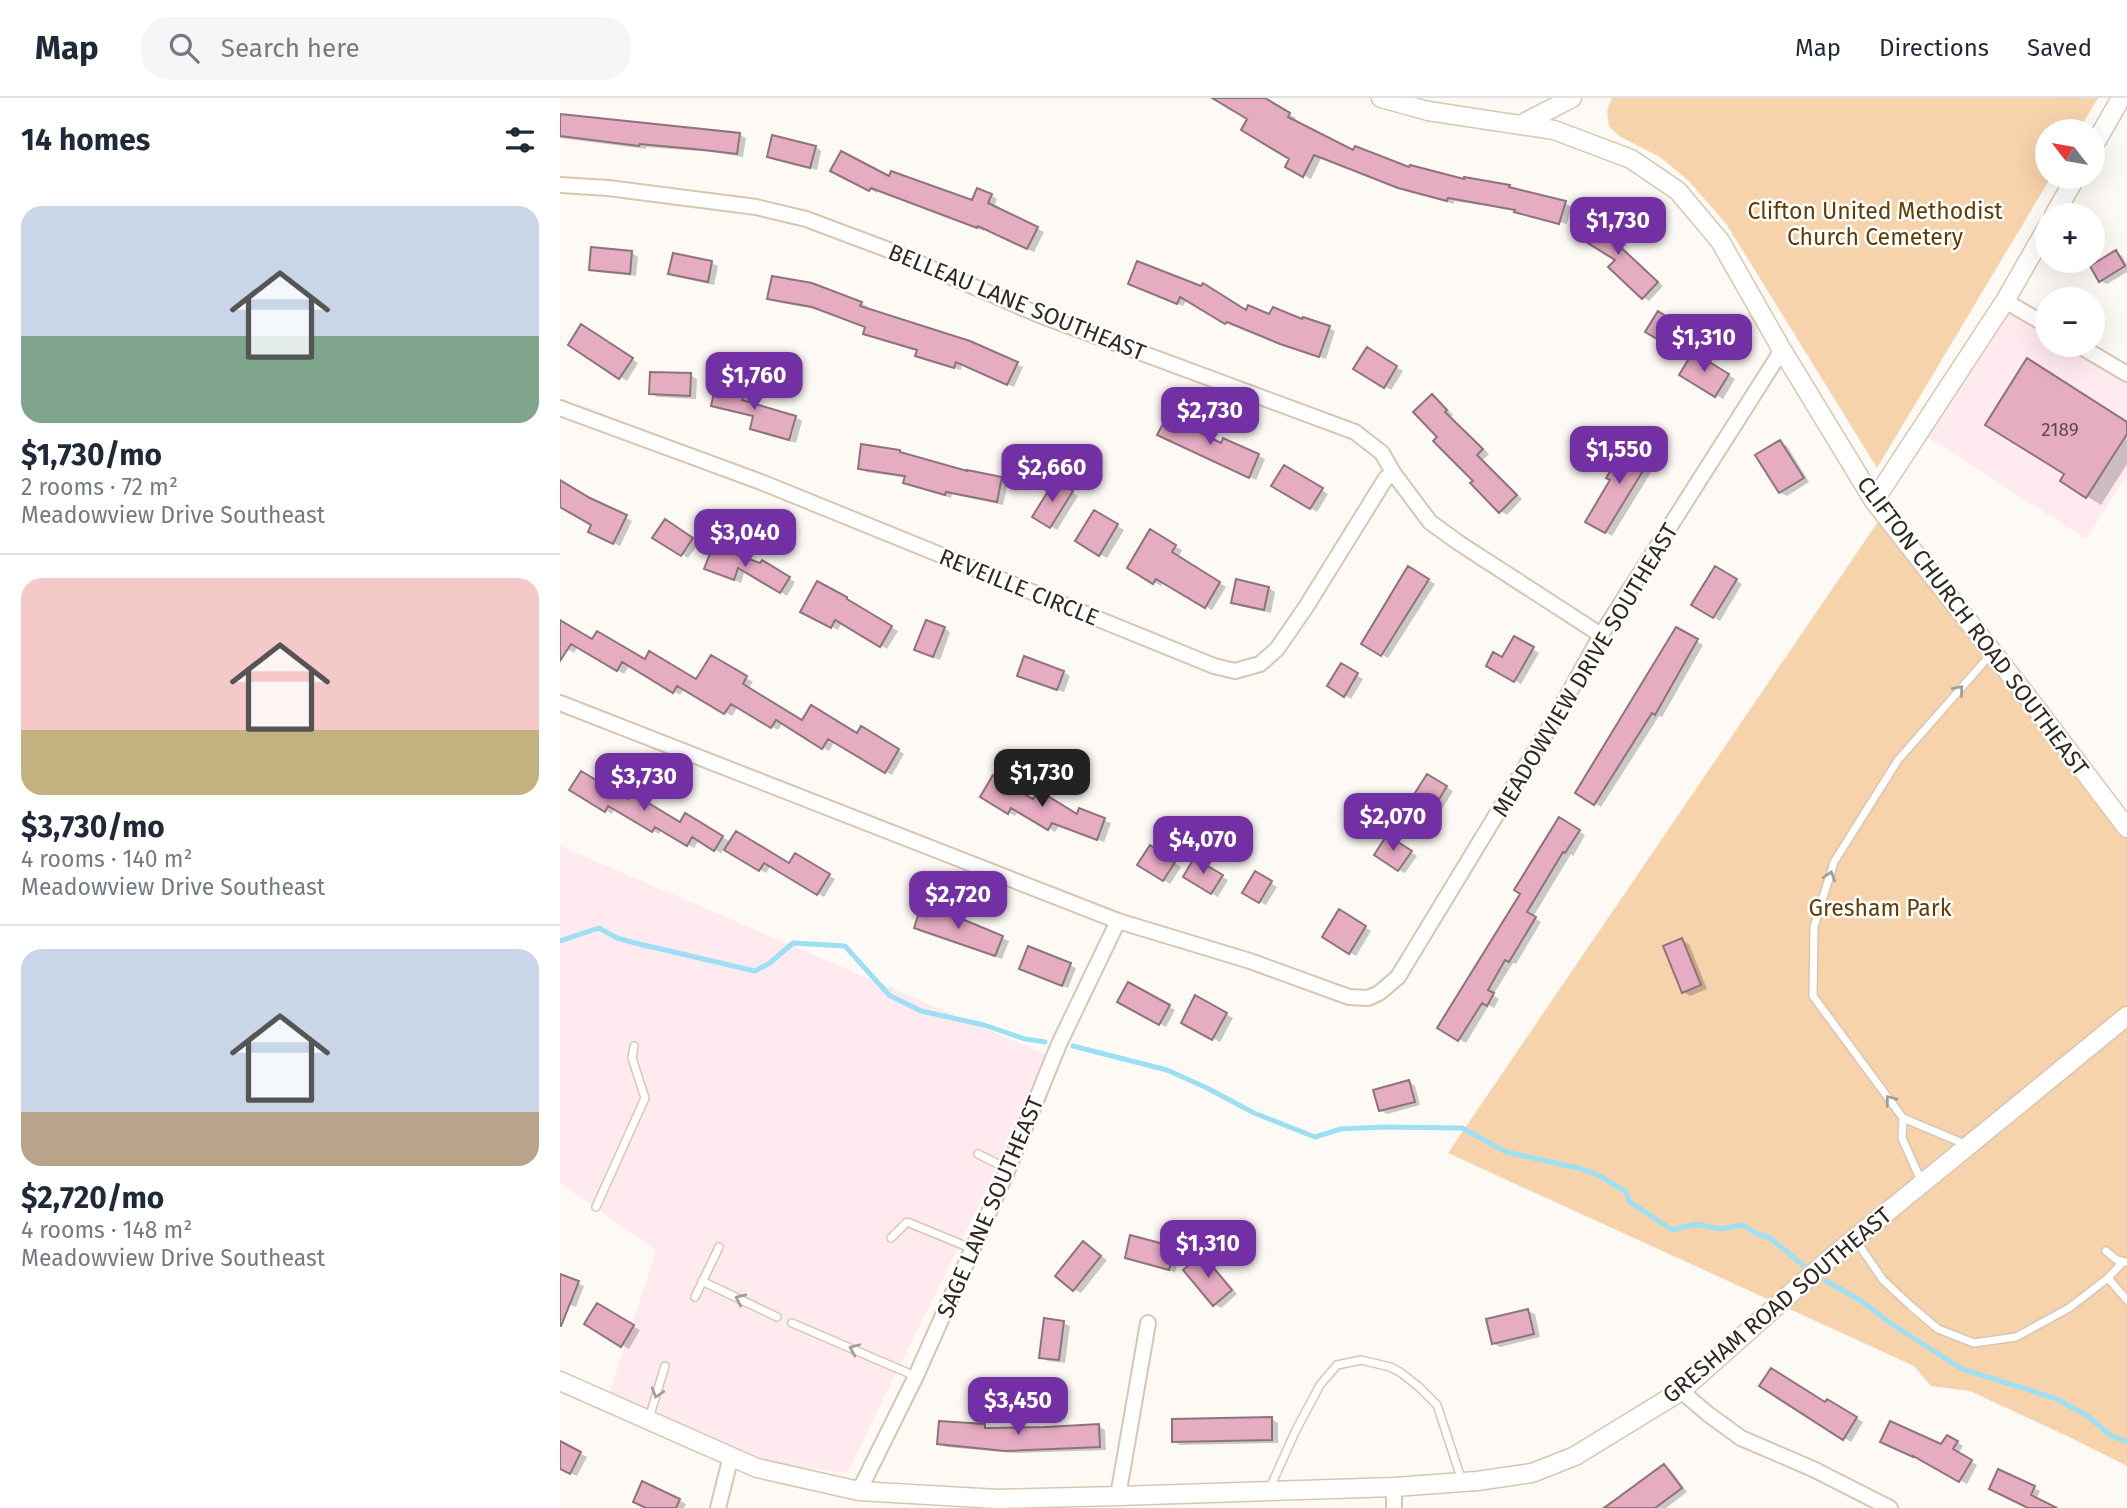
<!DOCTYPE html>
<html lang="en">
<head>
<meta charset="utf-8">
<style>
  :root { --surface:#fff; --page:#f6f6f7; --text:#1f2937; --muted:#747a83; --line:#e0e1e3; --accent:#732fa4 }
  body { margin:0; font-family:"Fira Sans",sans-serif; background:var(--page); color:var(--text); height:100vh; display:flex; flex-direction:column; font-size:26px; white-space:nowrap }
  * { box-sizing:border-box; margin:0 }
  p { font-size:23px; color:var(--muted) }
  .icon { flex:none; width:38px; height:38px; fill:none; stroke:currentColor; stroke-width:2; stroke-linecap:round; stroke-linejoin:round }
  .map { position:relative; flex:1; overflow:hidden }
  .drawer { display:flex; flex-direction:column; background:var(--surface); width:560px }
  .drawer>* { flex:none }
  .needle { width:46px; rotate:301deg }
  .buttons { position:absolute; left:1475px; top:21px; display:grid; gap:14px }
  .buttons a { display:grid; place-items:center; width:70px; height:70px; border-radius:50%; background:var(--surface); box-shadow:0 7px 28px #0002; font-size:35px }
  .price { position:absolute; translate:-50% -60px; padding:0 16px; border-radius:14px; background:var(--accent); color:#fff; font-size:23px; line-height:46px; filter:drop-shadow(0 2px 4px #0008) }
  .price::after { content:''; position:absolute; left:50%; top:42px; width:21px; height:16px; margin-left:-10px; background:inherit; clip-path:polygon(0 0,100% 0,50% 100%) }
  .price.selected { background:#222; color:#fff }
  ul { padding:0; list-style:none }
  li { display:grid; align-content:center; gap:14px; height:371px; padding:0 21px }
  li+li { border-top:2px solid var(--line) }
  li span { display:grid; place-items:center; height:217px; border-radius:21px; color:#555 }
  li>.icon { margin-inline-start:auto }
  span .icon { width:126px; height:126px; fill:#fffc; stroke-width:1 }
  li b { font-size:30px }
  h2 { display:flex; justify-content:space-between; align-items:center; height:84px; padding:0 21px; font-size:30px }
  header { display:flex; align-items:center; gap:42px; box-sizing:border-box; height:98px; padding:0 35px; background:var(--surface); border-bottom:2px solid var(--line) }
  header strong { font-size:33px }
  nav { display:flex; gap:38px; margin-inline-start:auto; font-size:24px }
  .search { width:490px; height:63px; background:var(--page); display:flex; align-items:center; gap:18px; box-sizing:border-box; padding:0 24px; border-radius:28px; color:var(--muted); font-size:26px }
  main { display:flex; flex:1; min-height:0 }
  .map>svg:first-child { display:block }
</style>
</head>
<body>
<header>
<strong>Map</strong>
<div class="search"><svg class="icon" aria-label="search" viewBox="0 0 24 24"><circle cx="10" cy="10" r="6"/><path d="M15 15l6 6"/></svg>Search here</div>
<nav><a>Map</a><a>Directions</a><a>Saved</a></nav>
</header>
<main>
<section class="drawer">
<h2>14 homes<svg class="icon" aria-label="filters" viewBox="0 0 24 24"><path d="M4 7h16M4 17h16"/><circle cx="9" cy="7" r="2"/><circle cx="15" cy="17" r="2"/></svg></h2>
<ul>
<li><span style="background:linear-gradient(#c9d6e8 60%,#7fa58c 0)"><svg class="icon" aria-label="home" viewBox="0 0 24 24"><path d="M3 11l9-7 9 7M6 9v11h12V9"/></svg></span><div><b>$1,730/mo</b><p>2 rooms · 72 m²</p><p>Meadowview Drive Southeast</p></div></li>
<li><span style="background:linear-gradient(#f6c9c9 70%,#c2b280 0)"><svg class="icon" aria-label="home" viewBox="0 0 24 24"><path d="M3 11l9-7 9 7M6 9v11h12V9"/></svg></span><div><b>$3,730/mo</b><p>4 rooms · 140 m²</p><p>Meadowview Drive Southeast</p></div></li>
<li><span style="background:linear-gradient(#c9d6e8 75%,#b9a48a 0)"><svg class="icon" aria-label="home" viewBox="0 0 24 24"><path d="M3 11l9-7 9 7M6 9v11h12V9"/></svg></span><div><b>$2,720/mo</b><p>4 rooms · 148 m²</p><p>Meadowview Drive Southeast</p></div></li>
</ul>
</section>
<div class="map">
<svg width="1567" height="1410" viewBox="0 0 1567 1410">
  <rect width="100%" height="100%" fill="#fdfaf5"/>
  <path fill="#ffeaf0" d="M1441,198L1487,224L1488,247H1527L1567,270V377L1526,441L1358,333Z
    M0,748L492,959L287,1375L196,1363L46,1306L96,1153L0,1085Z"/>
  <path fill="#f6d3ab" d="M1052,0H1538L1518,33H1488V79H1491L1317,370L1167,127L1129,83L1100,59L1059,38L1049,28L1047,13Z
    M1326,412L1567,721V1368L1505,1337L1410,1293L1371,1288L1354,1268L888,1055Z"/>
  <path fill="#0003" d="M659,0H701L736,20L733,24L794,54L850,72L905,83L949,88L956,93L1005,105L1011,109L1007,126L955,112L894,103V106L846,93L761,60L751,81L727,68L731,60L690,21Z
    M0,18L180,37L186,40L183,59L152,54L86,49V51L0,40Z
    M255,49L261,53L257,72L215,62L209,59Z
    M273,72L330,80L413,104L431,97L437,101L434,109L484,134L474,154L425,130L424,133L318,92L317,95Z
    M1031,120L1064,139L1059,147L1103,188L1089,203L1083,199Z
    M33,151L72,155L78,159L76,178L37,174L30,171Z
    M1556,154L1562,158L1567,166V174L1547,186L1541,183Z
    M114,157L152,165L158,168L154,187L117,179L110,175Z
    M576,189L687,214L743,223L769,230L775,233L766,261L728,249L674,226L673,228L627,201L623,208Z
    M209,200L301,205L308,209L307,211L463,269L454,289L402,266L401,272L364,261L357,257L358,253L312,239L305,235L307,229L261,212L216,204Z
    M1098,216L1132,236L1121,253L1088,233Z
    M28,232L78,265L67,283L10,246Z
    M807,252L843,273L831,292L796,271Z
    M1134,257L1175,281L1163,301L1122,277Z
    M130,277L137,281L136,301L97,299L91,295Z
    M184,293L190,297L188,306L236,319L242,323L236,345L198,334L192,330L195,319L159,311L153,308Z
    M872,298L879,302L893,317L891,319L929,356L923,362L962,401L947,417L940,413L879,339Z
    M1567,325V366L1541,407L1502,383L1506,376Z
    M606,340L661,347L664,342L705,361L696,382Z
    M1220,344L1227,348L1249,384L1227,398L1220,394Z
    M1070,346L1098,363L1052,438L1027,423L1052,382Z
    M340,354L346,357L441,380L448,384L443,407L392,396L391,400L352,388L345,385L347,380L306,374L299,370Z
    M724,369L768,396L757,414L713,387Z
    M0,384L72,423L60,448L37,437L33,427L0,407Z
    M495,384L518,398L497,432L475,419Z
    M534,414L564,432L547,460L517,443Z
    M105,423L139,445L128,460L95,439Z
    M590,434L622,452L618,460L666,489L652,512L603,483L601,488L569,469Z
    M202,464L235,484L227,498L185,472L181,485L146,470L200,467Z
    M848,470L875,486L828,560L803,545Z
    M1155,470L1182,486L1160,523L1133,507Z
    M709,490L715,494L711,515L680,508L673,504Z
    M292,506L338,533L327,551L282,524L278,532L243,513Z
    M0,524L33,544L137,584L152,559L193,584L188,591L243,624L297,637L301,630L344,656L332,677L275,643L269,653L223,625L218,632L178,608L172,618L124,590L120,597L70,567L64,576L18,548L14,555L0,547Z
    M384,530L390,534L380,562L363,555Z
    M1117,531L1143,547L1102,619L1099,618L1041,709L1017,695Z
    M955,541L979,555L961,586L928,567L943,562Z
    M781,568L803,581L791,601L769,588Z
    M503,574L510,578L504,594L465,581Z
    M867,678L893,693L874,724L849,709Z
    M12,691L69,703L121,726L126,718L171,744L229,767L235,758L275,781L264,799L211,767L206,775L164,750L161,755L139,742L134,750L102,731L99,736L55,710L52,716Z
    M422,698L473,703L518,718L520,712L551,725L544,744L499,728L495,734L459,712L455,718Z
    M1000,722L1025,737L1013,758L1011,756L973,819L981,824L956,866L953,865L933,897L939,901L934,910L929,907L906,945L880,930L962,795Z
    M828,739L857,758L845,775L839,772Z
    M590,750L621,769L610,786L580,767Z
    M635,762L668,782L658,799L625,779Z
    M695,776L717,789L706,807L684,794Z
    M779,814L811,833L796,858L764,839Z
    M402,823L449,843L442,861L356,829Z
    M1122,842L1129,846L1147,891L1130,898L1123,894Z
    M510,867L516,870L508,890L468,874Z
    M568,886L615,912L606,929L559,903Z
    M636,900L673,920L660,944L623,924Z
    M849,984L855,988L860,1007L827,1016L820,1012Z
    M530,1149L547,1162L521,1195L514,1191Z
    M614,1151L621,1154L615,1174L573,1163L566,1159Z
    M642,1158L648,1162L677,1196L661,1210L654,1206Z
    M0,1178L24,1188L16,1209L0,1203Z
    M38,1207L80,1232L69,1251L26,1226Z
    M968,1213L975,1216L980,1239L940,1249L933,1245Z
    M503,1225L510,1228L505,1265L488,1263L481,1259Z
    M1201,1288L1266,1306L1268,1303L1303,1324L1291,1344Z
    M711,1321L718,1325V1345L620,1347L614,1343Z
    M424,1328L430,1331L538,1328L545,1332L546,1352L453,1355L386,1349L379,1345Z
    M1388,1339L1403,1348L1398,1356L1417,1367L1407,1386L1361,1360L1360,1361L1329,1347L1382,1349Z
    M0,1345L27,1359L17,1378L0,1370Z
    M1104,1368L1111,1372L1127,1394L1106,1410H1041L1058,1399L1060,1401Z
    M1474,1390L1480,1393L1476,1402L1493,1410H1471L1437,1394Z
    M119,1402L126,1406L124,1410H88Z"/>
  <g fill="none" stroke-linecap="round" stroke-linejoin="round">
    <path stroke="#9de0f4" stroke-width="5" d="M0,843L39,830L57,840L75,845L195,873L210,865L233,845L285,848L329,897L361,913L424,927L465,941L485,944
      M513,948L607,972L647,990L694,1015L755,1039L781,1031L823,1029L902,1030L946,1054L1022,1071L1038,1077L1065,1093L1070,1104L1112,1132L1136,1126L1160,1131L1183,1127L1197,1136L1210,1140L1243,1167
      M1266,1183L1300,1202L1333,1227L1402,1271L1497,1301L1526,1317L1550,1337L1567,1344"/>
  </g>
  <path fill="#e5acc2" stroke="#8e737d" stroke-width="2" d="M652,0H705L730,15L728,19L793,52L795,48L849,69L850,67L904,81V79L950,87L949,89L1006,103L999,126L954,114L955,112L888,100L887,103L838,90L754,57L743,79L725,69L729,61L681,32L687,21Z
    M0,16L180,35L177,56L144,52L80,46L79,48L0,38Z
    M212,37L256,48L250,70L207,59Z
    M281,53L329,78L331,73L412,102L417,90L432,96L428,105L478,129L467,151L418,128L417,130L311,90L309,93L270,73Z
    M1031,117L1058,134L1053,142L1098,184L1082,201L1048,169L1055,162L1018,139Z
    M31,149L72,153L70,176L29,172Z
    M1556,152L1565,168L1539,184L1530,168Z
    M113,155L152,163L148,184L108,176Z
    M577,163L641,188L643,185L686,212L688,207L709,216L713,209L742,221L743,219L770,228L759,259L720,246L667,224L665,226L620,199L617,206L568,186Z
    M212,178L252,185L302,204L300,208L410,243L458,264L447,287L396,264L394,270L355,258L357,252L303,236L305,229L252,209L207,201Z
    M1098,213L1126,231L1114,251L1085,234Z
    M21,226L73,260L59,281L8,247Z
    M807,249L837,268L824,290L793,271Z
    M1133,254L1169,276L1155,299L1119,277Z
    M1467,260L1567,324V336L1526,400L1500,383L1504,376L1425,327Z
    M90,274L131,275L130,298L89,296Z
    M156,285L184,292L182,302L236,318L229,342L190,331L193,318L151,308Z
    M872,296L887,312L885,314L923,351L917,357L957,397L939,415L910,385L913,383L873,343L877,339L853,314Z
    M607,318L661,345L663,340L699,356L689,380L597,337Z
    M1220,342L1244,380L1219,395L1195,357Z
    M1069,343L1092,358L1045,435L1025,424L1050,382L1046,380Z
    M301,346L340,352V354L407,373V372L442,379L437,404L386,394L385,397L343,385L345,378L298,371Z
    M724,367L763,390L750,411L711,388Z
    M0,382L30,400L67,417L53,446L28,434L31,427L0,409Z
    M495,382L513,393L490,430L472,419Z
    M534,412L558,426L539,458L515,443Z
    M105,421L133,440L121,458L92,440Z
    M590,431L616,447L612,454L660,484L645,510L596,481L593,486L567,470Z
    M153,448L200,465L202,462L230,479L220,495L178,470L174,482L144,471Z
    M848,468L869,481L821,558L801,546Z
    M1155,468L1177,481L1153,520L1131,507Z
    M676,481L709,489L704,512L671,505Z
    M257,483L287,499V501L332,528L320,549L275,522L271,530L240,514Z
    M0,522L32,541L37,533L85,561L89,553L136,581L151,557L187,578L183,586L242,622L251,607L297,635L301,628L339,651L325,675L268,641L262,651L216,622L211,630L171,606L164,616L117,588L113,595L62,564L57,573L11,546L0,563Z
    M366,522L385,529L373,559L354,552Z
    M1116,529L1138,541L1095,617L1092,615L1034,707L1015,695Z
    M954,538L974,549L954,584L926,568L933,554L942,559Z
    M464,558L504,573L497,592L457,578Z
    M781,565L798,575L784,599L767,588Z
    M21,673L68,701L72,695L120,724L125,715L163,738L154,753L132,739L127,748L95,729L92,734L48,708L45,714L9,692Z
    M867,676L887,688L867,721L846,709Z
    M433,677L473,701L478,692L517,716L519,710L545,720L537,742L492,725L488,732L451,710L448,716L420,699Z
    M999,719L1020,732L1005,755L1003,754L967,814L976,819L949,864L945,862L928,892L934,895L927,908L922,905L898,943L877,930L960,796L954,792Z
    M176,733L229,765L235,755L270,776L257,797L204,765L199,773L164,752Z
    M827,737L852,753L838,773L814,757Z
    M590,747L615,764L603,783L577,767Z
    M634,760L663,777L651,796L623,779Z
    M695,773L712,783L699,805L682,795Z
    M361,808L402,821L443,838L435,858L354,830Z
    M779,811L806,828L789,856L762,839Z
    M1122,840L1141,887L1122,895L1103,848Z
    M468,848L511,865L502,888L459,871Z
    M568,884L610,907L599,927L557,904Z
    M635,897L667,915L652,942L621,925Z
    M849,982L855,1004L819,1013L813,992Z
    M570,1137L615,1149L609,1172L565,1160Z
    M523,1143L541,1158L513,1193L495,1178Z
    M642,1156L672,1192L653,1208L623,1172Z
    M0,1176L19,1183L1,1228H0Z
    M37,1205L74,1227L61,1249L24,1226Z
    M968,1211L974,1236L932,1246L926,1221Z
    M484,1220L504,1223L499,1262L479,1260Z
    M1211,1270L1265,1304L1267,1301L1297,1319L1283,1342L1199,1288Z
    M712,1319V1342L612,1344V1321Z
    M379,1323L425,1326V1330L486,1329L539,1326L540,1349L445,1353L377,1346Z
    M1330,1323L1381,1346L1387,1337L1398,1343L1393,1351L1412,1362L1399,1384L1353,1358V1359L1320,1344Z
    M0,1343L21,1354L10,1376L0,1371Z
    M1104,1366L1122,1390L1095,1410H1044Z
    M1438,1371L1475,1388L1471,1397L1497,1410H1468L1429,1391Z
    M82,1383L120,1401L116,1410H86L73,1404Z"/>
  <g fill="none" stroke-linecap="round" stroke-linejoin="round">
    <g stroke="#d9c6b0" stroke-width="10">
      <path id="service" d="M1343,1020L1342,1040L1362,1085
        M1407,1047L1343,1020L1253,898L1254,829L1274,764L1338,662L1432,555
        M418,1056L448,1071
        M36,1109L85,1000L72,960L74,948
        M331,1140L347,1124L413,1151
        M1295,1141L1323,1182L1352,1209L1378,1231L1414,1245L1456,1239L1509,1210L1548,1180L1563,1164
        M1546,1153L1557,1162L1566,1164
        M1548,1180L1567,1202
        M142,1183L217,1219
        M135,1199L159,1149
        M232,1225L355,1278
        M89,1320L105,1268
        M709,1392L735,1334L760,1287L777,1267L801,1262L830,1269L840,1274L859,1289L877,1307L902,1383"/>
    </g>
    <g stroke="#d9c6b0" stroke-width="18">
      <path id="minor" d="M0,87L48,90L196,109L246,121L326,151L482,218L795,334L822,355L834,376L870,424L899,445L1041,537
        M1445,203L1488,228
        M1518,247L1567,276
        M0,310L201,384L654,568L675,573L700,566L717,551L746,509L826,380L834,376
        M0,605L558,823L690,863L789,899L808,900L819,895L838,879L995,620L1041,537L1222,252
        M1121,1293L1148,1316L1181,1340L1253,1371L1330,1410
        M299,1393L356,1278L448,1071L499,946L558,823
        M558,1398L588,1225
        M158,1410L171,1358
        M834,1410V1389"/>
    </g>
    <g stroke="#d9c6b0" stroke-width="21">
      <path id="tertiary" d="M821,0L868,13L994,32L1071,61L1118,93L1160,143L1222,252L1314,403L1463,593L1567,730
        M960,27L1012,0
        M1533,49L1561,0
        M1494,117L1516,79
        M1314,403L1445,203L1488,128
        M0,1283L197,1370L299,1393L438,1401L558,1398L834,1389L917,1383L972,1375L1015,1358L1121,1293L1266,1164L1567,918"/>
    </g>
    <use href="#service" stroke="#fff" stroke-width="7"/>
    <use href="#minor" stroke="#fff" stroke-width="14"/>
    <use href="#tertiary" stroke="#fff" stroke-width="18"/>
  </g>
  <defs><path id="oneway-chevron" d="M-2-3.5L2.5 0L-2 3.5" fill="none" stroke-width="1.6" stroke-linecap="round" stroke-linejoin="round" transform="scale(1.75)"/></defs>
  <g stroke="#a29f9b">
    <use href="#oneway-chevron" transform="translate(1399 592) rotate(-49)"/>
    <use href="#oneway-chevron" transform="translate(1270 778) rotate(-73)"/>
    <use href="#oneway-chevron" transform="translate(1330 1002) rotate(-127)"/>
    <use href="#oneway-chevron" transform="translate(180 1201) rotate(-155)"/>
    <use href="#oneway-chevron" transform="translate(294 1251) rotate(-157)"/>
    <use href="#oneway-chevron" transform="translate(97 1295) rotate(107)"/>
  </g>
  <g text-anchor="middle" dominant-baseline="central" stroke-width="5" stroke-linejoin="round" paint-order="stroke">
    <g font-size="19" fill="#5e4a49">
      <text x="1500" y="331">2189</text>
    </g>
    <g font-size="23" fill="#613c03" stroke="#fff">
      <text x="1315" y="113">Clifton United Methodist<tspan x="1315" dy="26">Church Cemetery</tspan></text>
      <text x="1320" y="810">Gresham Park</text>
    </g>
    <g font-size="23" fill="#312921" stroke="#fff">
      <text transform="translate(457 204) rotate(22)">BELLEAU LANE SOUTHEAST</text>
      <text transform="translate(459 489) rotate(22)">REVEILLE CIRCLE</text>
      <text transform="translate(1413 528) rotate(53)">CLIFTON CHURCH ROAD SOUTHEAST</text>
      <text transform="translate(1025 572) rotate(-59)">MEADOWVIEW DRIVE SOUTHEAST</text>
      <text transform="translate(430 1109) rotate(-67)">SAGE LANE SOUTHEAST</text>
      <text transform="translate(1217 1207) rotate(-40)">GRESHAM ROAD SOUTHEAST</text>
    </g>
  </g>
</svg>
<div class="buttons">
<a><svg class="needle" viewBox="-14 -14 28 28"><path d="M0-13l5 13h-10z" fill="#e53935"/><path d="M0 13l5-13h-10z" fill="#747a83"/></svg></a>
<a>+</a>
<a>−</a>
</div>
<b class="price" style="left:1058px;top:159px">$1,730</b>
<b class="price" style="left:1144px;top:276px">$1,310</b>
<b class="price" style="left:194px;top:314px">$1,760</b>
<b class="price" style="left:650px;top:349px">$2,730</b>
<b class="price" style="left:1059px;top:388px">$1,550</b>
<b class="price" style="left:492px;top:406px">$2,660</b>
<b class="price" style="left:185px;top:471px">$3,040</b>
<b class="price selected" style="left:482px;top:711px">$1,730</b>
<b class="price" style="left:84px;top:715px">$3,730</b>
<b class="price" style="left:833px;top:755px">$2,070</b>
<b class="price" style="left:643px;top:778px">$4,070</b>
<b class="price" style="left:398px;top:833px">$2,720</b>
<b class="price" style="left:648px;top:1182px">$1,310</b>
<b class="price" style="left:458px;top:1339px">$3,450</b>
</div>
</main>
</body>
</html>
